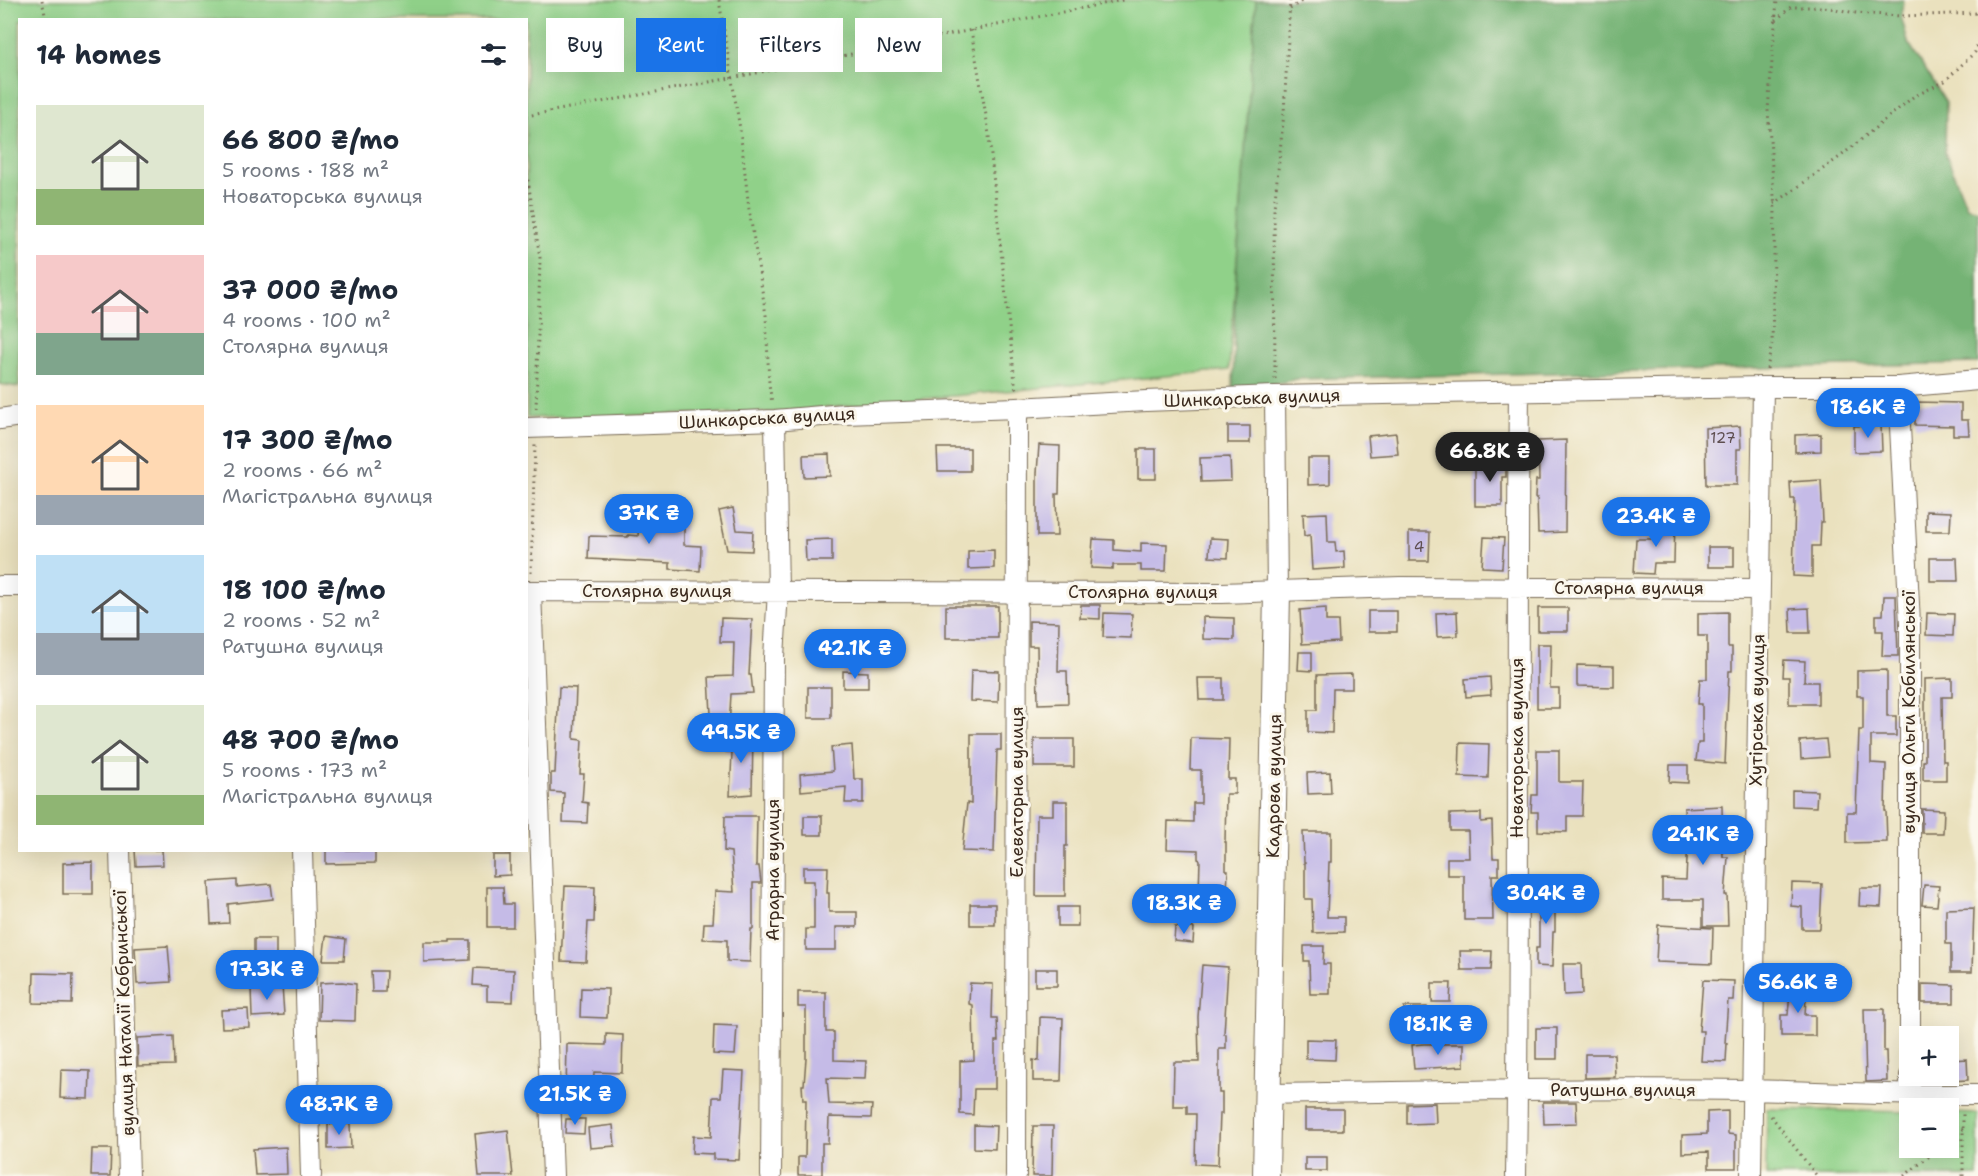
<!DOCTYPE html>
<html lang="en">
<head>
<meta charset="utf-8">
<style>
  :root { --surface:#fff; --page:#f6f6f7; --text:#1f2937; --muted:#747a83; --accent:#1a73e8 }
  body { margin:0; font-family:"Shantell Sans",sans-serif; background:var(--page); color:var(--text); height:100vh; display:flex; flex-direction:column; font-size:22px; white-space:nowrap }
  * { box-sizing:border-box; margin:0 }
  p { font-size:20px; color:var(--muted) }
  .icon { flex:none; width:33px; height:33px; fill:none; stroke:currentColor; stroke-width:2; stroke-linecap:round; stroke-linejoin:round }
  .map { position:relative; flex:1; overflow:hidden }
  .sheet { position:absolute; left:18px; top:18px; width:510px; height:834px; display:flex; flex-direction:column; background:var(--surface); border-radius:0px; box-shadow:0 6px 24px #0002 }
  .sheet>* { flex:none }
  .guide { position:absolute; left:546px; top:18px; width:570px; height:54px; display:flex; gap:12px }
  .controls { position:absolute; left:1899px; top:1026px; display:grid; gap:12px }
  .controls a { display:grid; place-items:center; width:60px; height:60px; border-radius:0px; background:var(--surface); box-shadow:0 6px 24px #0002; font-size:30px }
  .price { position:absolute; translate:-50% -51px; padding:0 14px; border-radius:21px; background:var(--accent); color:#fff; font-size:20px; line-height:39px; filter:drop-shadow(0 2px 3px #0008) }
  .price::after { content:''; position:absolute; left:50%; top:36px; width:18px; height:14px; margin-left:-9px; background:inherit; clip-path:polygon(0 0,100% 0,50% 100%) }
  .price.active { background:#222; color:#fff }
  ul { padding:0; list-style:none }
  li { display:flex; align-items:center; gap:18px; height:150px; padding:0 18px }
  li span { display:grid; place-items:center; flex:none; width:168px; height:120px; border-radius:0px; color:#555 }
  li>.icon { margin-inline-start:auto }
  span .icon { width:72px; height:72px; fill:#fffc; stroke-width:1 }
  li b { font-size:26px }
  h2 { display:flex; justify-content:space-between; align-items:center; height:72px; padding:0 18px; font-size:26px }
  .pill { padding:0 21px; border-radius:0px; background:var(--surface); box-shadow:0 6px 24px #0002; font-size:21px; line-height:54px }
  .pill.active { background:var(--accent); color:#fff }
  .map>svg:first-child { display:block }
</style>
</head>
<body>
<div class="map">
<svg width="1978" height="1176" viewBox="0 0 1978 1176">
  <rect width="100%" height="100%" fill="#fbf7ec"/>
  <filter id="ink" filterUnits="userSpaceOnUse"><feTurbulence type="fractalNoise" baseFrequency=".0167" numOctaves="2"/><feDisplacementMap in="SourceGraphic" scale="12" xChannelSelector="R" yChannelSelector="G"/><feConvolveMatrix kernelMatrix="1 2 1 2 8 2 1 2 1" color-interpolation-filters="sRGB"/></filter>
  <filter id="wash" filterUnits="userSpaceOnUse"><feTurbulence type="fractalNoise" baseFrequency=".008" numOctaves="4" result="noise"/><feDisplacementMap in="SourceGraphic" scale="24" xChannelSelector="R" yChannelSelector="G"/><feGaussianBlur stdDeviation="1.35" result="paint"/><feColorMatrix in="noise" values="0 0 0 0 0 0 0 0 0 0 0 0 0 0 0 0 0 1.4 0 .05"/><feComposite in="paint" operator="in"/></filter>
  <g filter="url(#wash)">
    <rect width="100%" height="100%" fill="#eae1be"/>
    <path fill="#90d189" stroke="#667e54" stroke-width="1.5" d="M0,0H1256L1229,370L783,412L527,418L526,20H20L19,387L0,384Z
      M1767,1109L1909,1112L1910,1148H1948L1949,1113L1978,1114V1176H1766Z"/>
    <path fill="#74b375" stroke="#586e4a" stroke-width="1.5" d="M1256,0H1904L1901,16L1908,42L1946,102L1945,152L1967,207L1978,210V363L1297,379L1233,393L1235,290Z"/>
    <g id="blocks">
      <path fill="#c5bbe7" d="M1915,402L1961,403V420H1968L1969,435H1953V426L1915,425Z
        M1881,425L1882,451L1854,452V426Z
        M1228,426H1250V443H1228Z
        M1740,426L1741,449H1737V485H1706L1705,428Z
        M1396,433L1398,454L1370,456L1368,436Z
        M1821,434V451L1795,452V435Z
        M1566,440L1565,532L1538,533L1537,498H1535L1536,480H1539L1538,441Z
        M1039,445L1060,446L1059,494H1056L1057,536H1037V473Z
        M937,448H970V471H938Z
        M1138,449H1156V479H1138Z
        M829,454L830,476L804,477L803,455Z
        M1230,457L1231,481L1201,482L1200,458Z
        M1491,457H1506V477H1502V506H1475V465H1491Z
        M1308,458H1330V484L1308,485Z
        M1821,480L1823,522H1821L1820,546H1812V577L1793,576L1795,499H1791L1790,482Z
        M640,506L655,507L654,522L684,523V545L701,546L700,571L670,569V563L588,559L589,536L628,537V535L638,536Z
        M733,508L737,530L753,531L752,551L727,550L719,511Z
        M1926,511L1951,512L1950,531H1926Z
        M1327,513L1328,542H1335L1336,552L1344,551L1345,568L1312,570L1310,535L1304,536L1303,514Z
        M1658,517L1675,518L1674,563H1654L1653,574L1634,573L1636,539H1657Z
        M1409,532H1430L1429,561H1409Z
        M1484,537L1504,538L1502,568L1482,567Z
        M1210,538L1229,539L1228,558L1209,557Z
        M832,539V561H806L805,540Z
        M1093,539L1114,540V550L1141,552V543L1167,544L1166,571H1141V565H1113V569L1091,568Z
        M1708,547H1734V567H1708Z
        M994,550V568L968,569V551Z
        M1930,558H1957L1958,581H1930Z
        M1884,596H1896L1898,656H1882L1883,631H1876V615H1883Z
        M1081,605H1100V619L1080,618Z
        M946,606H998V638H946Z
        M1326,608V621H1338L1339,642L1302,644L1300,610Z
        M1538,608H1568V631H1538Z
        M1809,608L1810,633H1791L1790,609Z
        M1368,611H1397V632H1368Z
        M1457,612L1458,636L1437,637L1436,613Z
        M1728,612V647H1732V671H1729L1725,764L1696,761L1698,743H1702V704H1698L1700,679H1707V636H1698V613Z
        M1104,613L1132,614L1131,638L1103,637Z
        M1927,613L1954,614L1953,636L1926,635Z
        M1203,617L1234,618V640L1203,639Z
        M721,618L752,619L749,675H751L753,693L731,694L729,728L706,727L707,714H711L709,677L733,676L734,642H720Z
        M1029,621L1059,622L1058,671H1067L1068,703L1038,704L1037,646H1029Z
        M1537,644H1551L1550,688H1559V708H1537Z
        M1299,652H1312V671L1298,670Z
        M1784,660L1805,661L1804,682H1818V704H1789V677H1783Z
        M1577,665L1614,666V687L1577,686Z
        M971,670L999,671L998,702L970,701Z
        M1887,670V716H1896V736H1871V763L1886,764L1885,811H1886L1887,842L1847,843V812H1856L1859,730H1863V696H1857V671Z
        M843,671L868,672V688H843Z
        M1352,674V689H1333L1332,733L1308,732V710H1317V675Z
        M1490,677L1491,695L1466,697L1465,679Z
        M1198,678H1223V700H1199Z
        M1952,678V697H1942L1943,761H1946V780H1923V761H1925V679Z
        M559,687L576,688L574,739L582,740L580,774H584L582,802L588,803L587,823L563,822L564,793L551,792V773H555Z
        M808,687H831V718H808Z
        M971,734H1001V750H997L994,852L962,851L967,803L971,804Z
        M727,735L753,736L752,794L730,796L732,752H726Z
        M1191,738L1229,739L1228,779H1235V794H1226L1225,842H1226V870H1228L1227,893L1199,892L1200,860L1198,859V850L1167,849L1168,821L1193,822V803H1201V770H1190Z
        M1034,739H1074V767H1034Z
        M1826,739L1828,757L1801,759L1800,741Z
        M1460,743L1489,744L1488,778L1459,777Z
        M852,745L854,779H863V803H845L846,787L801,791L800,774L833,771L831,747Z
        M1537,750H1559V782H1583L1582,816H1567V832L1538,831V812H1531L1532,795H1537Z
        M1670,765H1688V783L1669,782Z
        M1330,772L1331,793L1308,794L1307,773Z
        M1792,790L1817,791L1816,807L1792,806Z
        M1053,801H1067V846H1065V896H1036L1037,815H1053Z
        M1722,806L1723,857H1728L1725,895H1727L1728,926H1703V900H1662V879L1686,880L1688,838H1685L1684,808Z
        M1922,809L1944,810L1943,833H1922Z
        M1481,813V822L1492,821L1493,858H1499V875H1492L1493,920H1464V875H1447V858H1469L1468,831H1450V814Z
        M725,816H757L756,866H759L761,883H753V929H751L750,962L727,961V940L703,939L704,923H713L715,891L734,892L731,852L724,851Z
        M804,816H822V835H804Z
        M1303,832H1331V862H1329L1327,917H1344V932L1313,933L1312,899H1305V863H1304Z
        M135,850H162L163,865L136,866Z
        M326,850H375V863L326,864Z
        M493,855H510V875L493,876Z
        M93,862V894H63V863Z
        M803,867H828L827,893H829V912H857V927H836V950H806V929H814V881H803Z
        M237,880V887L271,884L273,899L228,904L229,923L211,924L209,882Z
        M1792,883L1822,884L1820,929H1802V907L1791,906Z
        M1924,885L1939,886L1937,906L1922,905Z
        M565,886L595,887L594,922H588L586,962L561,961Z
        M487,887H503L504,904H513V927H487Z
        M1536,888L1558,889L1557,906H1555V932H1553L1552,967L1536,966V948H1539V905H1535Z
        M1860,888H1882L1881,907L1859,906Z
        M970,904H995V925H970Z
        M1058,907H1078V926H1058Z
        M1974,908L1972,972H1951V944H1946V909Z
        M1658,925L1713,928L1712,964L1656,962Z
        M1175,927L1194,928L1193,943L1174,941Z
        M326,936L346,939L344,960H323Z
        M254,939H276V960H254Z
        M450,940H470V960L424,962V942H450Z
        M168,946L171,982L137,984L135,948Z
        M1304,946H1324L1323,964H1330V994H1310L1309,961H1304Z
        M1460,951H1492L1491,970H1461Z
        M249,952L251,967L230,970L228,954Z
        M1563,964H1581L1582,994L1564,995Z
        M1202,965L1228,967L1224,1034H1226V1049H1219V1093H1222V1114H1220L1218,1165L1195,1164L1196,1114H1187V1106H1173L1174,1062H1199L1198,1017Z
        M474,968L514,970L513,1002L487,1001V986L473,985Z
        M1035,969H1057V986H1035Z
        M371,971H386L385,992H372Z
        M34,973L73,974L72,1004L33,1003Z
        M1703,980L1734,981L1733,1000H1728L1725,1043H1727L1726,1062L1701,1061L1703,1031H1699Z
        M1791,981L1807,982L1805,1015H1815V1036H1781V1015H1788Z
        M342,982L356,984L355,1021L319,1020L320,983Z
        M970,983L993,984L992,1018H997L998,1041H995V1089H974L973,1115L960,1114V1061L974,1060L973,1005L969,1004Z
        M1432,983H1451L1450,1002H1432Z
        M1922,984L1954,985V1003H1922Z
        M282,985L284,1015L252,1017L251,987Z
        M581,988L608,989L607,1018L580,1017Z
        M798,992H826V1032H834V1060L866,1061L865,1079L827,1078L829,1104L872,1105L871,1118L829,1117L828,1143H822V1175H798V1157H805L806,1100H803L802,1085H804L806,1058V1007H798Z
        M1404,1007H1427V1021H1404Z
        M248,1009L249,1027L222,1028L221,1010Z
        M1864,1009H1884V1051H1886L1887,1081L1866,1082Z
        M1040,1017L1063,1018L1061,1081H1033V1060L1039,1061Z
        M714,1025L737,1026L735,1055L713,1054Z
        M1536,1028H1557V1059H1536Z
        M606,1034L623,1035L622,1073L594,1072L593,1093L566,1092L567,1044L606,1045Z
        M173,1036L174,1065L138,1066L137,1038Z
        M1306,1039L1336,1040L1335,1060L1306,1059Z
        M1424,1044H1464V1066L1414,1069L1412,1045Z
        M1585,1054H1614L1615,1077L1585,1078Z
        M1967,1059L1968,1080L1950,1081V1060Z
        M61,1070L90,1071L89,1099L60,1098Z
        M723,1070L744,1071L739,1160L713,1159V1154L692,1153L693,1136L711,1137L713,1097H721Z
        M1543,1102H1576L1577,1123L1544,1124Z
        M1435,1103L1436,1123L1407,1124V1104Z
        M1305,1109H1343V1130H1305Z
        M1728,1111V1134L1736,1135V1168H1709V1152L1682,1153V1135L1707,1134V1112Z
        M566,1119H585L584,1134L565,1133Z
        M328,1124H350L351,1148L328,1149Z
        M613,1125L615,1146L590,1148L588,1128Z
        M974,1125L996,1126L995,1149L974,1148Z
        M1033,1126H1053L1052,1176H1032Z
        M508,1130L513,1176H479L475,1134Z
        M286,1147L287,1174L255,1175L253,1149Z
        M92,1149H111L110,1176H91Z
        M1305,1157H1327V1171H1305Z"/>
    </g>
  </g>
  <g filter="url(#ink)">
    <use href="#blocks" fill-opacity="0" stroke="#786a56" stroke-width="1.5"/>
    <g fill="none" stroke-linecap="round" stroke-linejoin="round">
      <g stroke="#786a56" stroke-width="22">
        <path id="minor" d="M1898,387L1910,624V1036
          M1275,396L1277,592
          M0,419L20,416
          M526,428L775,420L845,414L1017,408L1146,401L1275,396L1763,387H1898L1978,380
          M0,586H20
          M526,591L1222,593L1400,587L1759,589
          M531,591L553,1176
          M120,850L129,1176
          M302,850L311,1176
          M1268,1094C1429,1091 1590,1088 1750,1090C1826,1092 1902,1096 1978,1095
          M1910,1096V1076
          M771,1176L774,657L778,591L775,420
          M1016,1176L1017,408
          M1516,1176C1520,915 1516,654 1519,392
          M1751,1176L1763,387"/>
      </g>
      <g stroke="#786a56" stroke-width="28">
        <path id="tertiary" d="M1266,1176L1277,592"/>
      </g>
      <path stroke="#786a56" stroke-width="3" stroke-dasharray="1.5 4.5" stroke-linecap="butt" d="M42,0L46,20
        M719,0L740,129L749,209L766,315L769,384L772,403
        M1290,9L1303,0
        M1776,20L1791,7H1824L1856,13L1901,16L1978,13
        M971,30L988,127L1016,392
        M526,116L731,78L1123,0
        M526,168L540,258L536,411
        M1774,204L1841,156L1913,97L1945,81L1975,52L1978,42
        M1767,369L1772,343L1775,210L1768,110L1777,0
        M1275,379L1274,208L1284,113L1290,0
        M531,573L535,444
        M1771,1116L1817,1176
        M1948,1141L1963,1129
        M1904,1176L1940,1148
        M1963,1176V1112"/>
      <use href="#minor" stroke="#fff" stroke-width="20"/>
      <use href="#tertiary" stroke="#fff" stroke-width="26"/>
    </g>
  </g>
  <g text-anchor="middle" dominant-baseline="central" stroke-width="6" stroke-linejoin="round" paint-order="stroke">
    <g font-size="15" fill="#5e4e50">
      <text x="1723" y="438">127</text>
      <text x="1419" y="547">4</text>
    </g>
    <g font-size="18" fill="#3b2a1e" stroke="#fbf7ec">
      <text transform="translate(1252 398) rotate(-2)">Шинкарська вулиця</text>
      <text transform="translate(767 418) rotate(-3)">Шинкарська вулиця</text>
      <text x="1629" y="588">Столярна вулиця</text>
      <text x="657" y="591">Столярна вулиця</text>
      <text x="1143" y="592">Столярна вулиця</text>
      <text transform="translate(1757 710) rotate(-89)">Хутірська вулиця</text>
      <text transform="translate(1909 712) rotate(-90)">вулиця Ольги Кобилянської</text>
      <text transform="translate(1517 748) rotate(-90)">Новаторська вулиця</text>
      <text transform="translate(1274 786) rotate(-89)">Кадрова вулиця</text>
      <text transform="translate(1017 792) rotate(-90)">Елеваторна вулиця</text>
      <text transform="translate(773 870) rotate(-90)">Аграрна вулиця</text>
      <text transform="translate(124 1013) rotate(-92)">вулиця Наталії Кобринської</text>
      <text x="1623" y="1090">Ратушна вулиця</text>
    </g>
  </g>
</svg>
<div class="controls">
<a>+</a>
<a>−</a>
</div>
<b class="price" style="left:1868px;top:439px">18.6K ₴</b>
<b class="price active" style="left:1490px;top:483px">66.8K ₴</b>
<b class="price" style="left:649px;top:545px">37K ₴</b>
<b class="price" style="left:1656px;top:548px">23.4K ₴</b>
<b class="price" style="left:855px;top:680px">42.1K ₴</b>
<b class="price" style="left:741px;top:764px">49.5K ₴</b>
<b class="price" style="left:1703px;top:866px">24.1K ₴</b>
<b class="price" style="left:1546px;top:925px">30.4K ₴</b>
<b class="price" style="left:1184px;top:935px">18.3K ₴</b>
<b class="price" style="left:267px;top:1001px">17.3K ₴</b>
<b class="price" style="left:1798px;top:1014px">56.6K ₴</b>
<b class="price" style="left:1438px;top:1056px">18.1K ₴</b>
<b class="price" style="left:575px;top:1126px">21.5K ₴</b>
<b class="price" style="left:339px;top:1136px">48.7K ₴</b>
<div class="guide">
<a class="pill">Buy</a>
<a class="pill active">Rent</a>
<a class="pill">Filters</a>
<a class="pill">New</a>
</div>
<section class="sheet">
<h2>14 homes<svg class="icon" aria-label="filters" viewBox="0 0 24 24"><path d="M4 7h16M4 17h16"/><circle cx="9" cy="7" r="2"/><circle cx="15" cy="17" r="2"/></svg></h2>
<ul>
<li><span style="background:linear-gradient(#dfe7d0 70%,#8fb573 0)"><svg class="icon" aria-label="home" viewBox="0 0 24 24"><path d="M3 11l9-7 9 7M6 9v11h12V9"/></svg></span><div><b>66 800 ₴/mo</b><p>5 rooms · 188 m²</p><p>Новаторська вулиця</p></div></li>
<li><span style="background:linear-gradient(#f6c9c9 65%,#7fa58c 0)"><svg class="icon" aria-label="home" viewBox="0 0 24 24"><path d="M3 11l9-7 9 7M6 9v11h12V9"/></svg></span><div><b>37 000 ₴/mo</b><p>4 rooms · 100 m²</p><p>Столярна вулиця</p></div></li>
<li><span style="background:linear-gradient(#ffd9b3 75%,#9aa5b1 0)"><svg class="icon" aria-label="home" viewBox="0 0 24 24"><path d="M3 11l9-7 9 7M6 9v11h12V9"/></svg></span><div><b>17 300 ₴/mo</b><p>2 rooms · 66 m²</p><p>Магістральна вулиця</p></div></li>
<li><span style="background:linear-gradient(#bfe0f5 65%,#9aa5b1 0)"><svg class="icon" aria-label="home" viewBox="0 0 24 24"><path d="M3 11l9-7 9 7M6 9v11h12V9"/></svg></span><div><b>18 100 ₴/mo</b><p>2 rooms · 52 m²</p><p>Ратушна вулиця</p></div></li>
<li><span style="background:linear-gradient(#dfe7d0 75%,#8fb573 0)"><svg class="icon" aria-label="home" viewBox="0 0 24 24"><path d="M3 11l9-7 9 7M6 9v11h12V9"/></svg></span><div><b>48 700 ₴/mo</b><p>5 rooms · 173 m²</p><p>Магістральна вулиця</p></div></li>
</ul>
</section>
</div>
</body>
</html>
